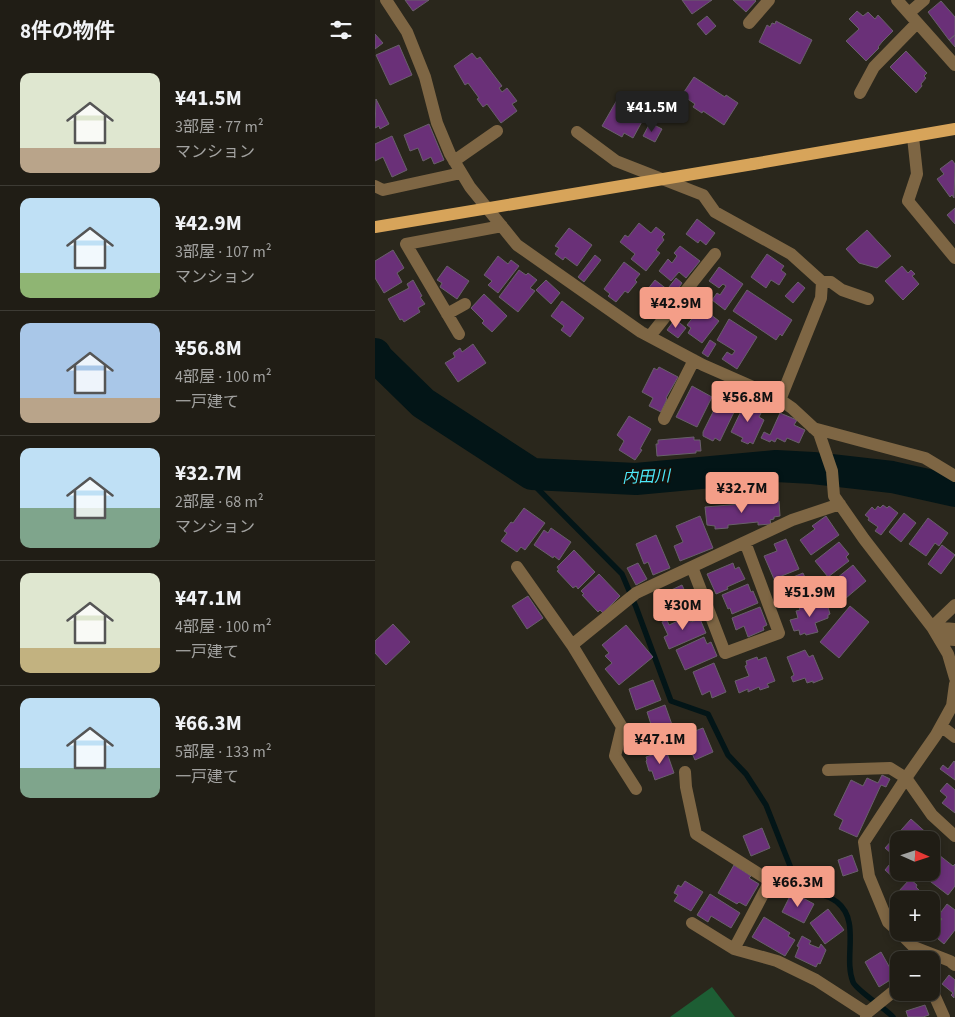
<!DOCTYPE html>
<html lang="ja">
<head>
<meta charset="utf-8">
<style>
  :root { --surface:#201d15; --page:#28261e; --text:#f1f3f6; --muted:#a2a2a0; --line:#3d3b34; --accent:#f49e88 }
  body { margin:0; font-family:"Source Sans 3","Noto Sans JP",sans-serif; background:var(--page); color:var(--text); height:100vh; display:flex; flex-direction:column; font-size:19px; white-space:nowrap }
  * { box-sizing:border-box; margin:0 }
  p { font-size:16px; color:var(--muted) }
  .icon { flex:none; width:28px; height:28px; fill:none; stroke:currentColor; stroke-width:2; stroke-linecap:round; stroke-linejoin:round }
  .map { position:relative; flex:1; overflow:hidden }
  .details { display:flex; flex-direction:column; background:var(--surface); width:375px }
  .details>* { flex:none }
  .needle { width:32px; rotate:93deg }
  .controls { position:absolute; left:515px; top:831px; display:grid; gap:10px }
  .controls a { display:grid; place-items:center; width:50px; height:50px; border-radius:10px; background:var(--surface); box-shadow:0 2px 8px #0003,0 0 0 1px var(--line); font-size:25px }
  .price { position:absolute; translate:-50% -42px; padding:0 11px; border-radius:5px; background:var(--accent); color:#111; font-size:16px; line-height:32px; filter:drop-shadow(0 1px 2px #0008) }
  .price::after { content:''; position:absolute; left:50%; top:30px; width:15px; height:11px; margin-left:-8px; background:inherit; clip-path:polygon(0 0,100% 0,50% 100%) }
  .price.active { background:#222; color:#fff }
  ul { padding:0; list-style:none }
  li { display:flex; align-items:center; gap:15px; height:125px; padding:0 20px }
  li+li { border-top:1px solid var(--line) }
  li span { display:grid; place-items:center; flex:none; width:140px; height:100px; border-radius:10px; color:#555 }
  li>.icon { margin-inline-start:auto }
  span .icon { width:60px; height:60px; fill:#fffc; stroke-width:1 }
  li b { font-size:21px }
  h2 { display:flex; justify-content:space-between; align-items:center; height:60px; padding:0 20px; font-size:21px }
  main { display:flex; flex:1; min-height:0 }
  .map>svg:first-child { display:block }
</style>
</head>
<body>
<main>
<section class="details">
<h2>8件の物件<svg class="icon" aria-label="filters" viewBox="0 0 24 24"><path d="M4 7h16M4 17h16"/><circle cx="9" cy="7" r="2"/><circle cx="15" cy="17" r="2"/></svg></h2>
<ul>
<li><span style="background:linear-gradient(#dfe7d0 75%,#b9a48a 0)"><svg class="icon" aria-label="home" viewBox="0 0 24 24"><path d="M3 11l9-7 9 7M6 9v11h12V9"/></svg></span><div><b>¥41.5M</b><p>3部屋 · 77 m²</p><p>マンション</p></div></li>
<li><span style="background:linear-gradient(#bfe0f5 75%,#8fb573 0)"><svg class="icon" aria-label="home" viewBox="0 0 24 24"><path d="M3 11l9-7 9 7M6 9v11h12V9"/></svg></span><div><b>¥42.9M</b><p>3部屋 · 107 m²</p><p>マンション</p></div></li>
<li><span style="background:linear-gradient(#a9c7e8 75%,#b9a48a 0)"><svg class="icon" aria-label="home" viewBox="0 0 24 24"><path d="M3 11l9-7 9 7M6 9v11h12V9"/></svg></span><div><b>¥56.8M</b><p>4部屋 · 100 m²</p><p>一戸建て</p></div></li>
<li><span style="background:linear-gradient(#bfe0f5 60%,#7fa58c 0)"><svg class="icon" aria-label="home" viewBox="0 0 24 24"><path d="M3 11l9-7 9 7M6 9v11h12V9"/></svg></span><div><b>¥32.7M</b><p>2部屋 · 68 m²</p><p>マンション</p></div></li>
<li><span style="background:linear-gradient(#dfe7d0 75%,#c2b280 0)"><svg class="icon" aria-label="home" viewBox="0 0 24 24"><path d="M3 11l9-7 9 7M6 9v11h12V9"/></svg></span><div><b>¥47.1M</b><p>4部屋 · 100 m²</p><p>一戸建て</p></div></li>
<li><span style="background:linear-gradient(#bfe0f5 70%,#7fa58c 0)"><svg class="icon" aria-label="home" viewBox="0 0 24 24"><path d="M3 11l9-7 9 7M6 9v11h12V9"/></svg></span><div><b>¥66.3M</b><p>5部屋 · 133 m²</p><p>一戸建て</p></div></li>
</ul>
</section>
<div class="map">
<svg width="580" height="1017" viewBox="0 0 580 1017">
  <rect width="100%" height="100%" fill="#2a271c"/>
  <path fill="#1d5e34" d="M337,987L360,1017H295Z"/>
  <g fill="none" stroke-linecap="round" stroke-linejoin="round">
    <path stroke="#031517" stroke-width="5.5" d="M149,468L158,484L247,574L261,607L296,701L333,714L353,755L371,774L391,805L423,886C433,890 454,895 462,902C486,921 468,957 478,982C481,990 510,1008 518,1017"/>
    <path stroke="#031517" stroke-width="32" d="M0,354L3,359L48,403L157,474L261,479L401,466L438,468L517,477L580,491"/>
  </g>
  <path fill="#6a3078" stroke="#69606b" d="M30,0H54L38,11Z
    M307,0H337L317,14Z
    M358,0H380L381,1L371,12Z
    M566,1L580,17V35L574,40L553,12Z
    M482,11L488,16L493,12L500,19L503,15L518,31L507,42L503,47L504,48L491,61L471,41L484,29L474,19Z
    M332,16L341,26L331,35L322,24Z
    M401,21L437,40L425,64L384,42L392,25L395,27L397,23L400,24Z
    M0,34L8,43L0,49Z
    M580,35V47L574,40Z
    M24,45L37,75L15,85L1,55Z
    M531,51L552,73L549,76L551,78L546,84L547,86L541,93L515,67Z
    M97,53L102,59L105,57L127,86L124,88L127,92L132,88L142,101L137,104L142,111L126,123L112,104L108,107L102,99L104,98L93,83L90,85L79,66Z
    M319,77L350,97L351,95L363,103L349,125L328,111L327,113L318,107L320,104L307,95Z
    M1,99L14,124L5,129L4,126L0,128Z
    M242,100L270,116L258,138L249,133L247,137L227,126Z
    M275,123L287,129L280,142L268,136Z
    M54,124L69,160L59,164L56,157L48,161L43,148L35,151L29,135Z
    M17,136L32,170L17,177L8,157L0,161V144Z
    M577,160L580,164L579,198L577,195L575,197L562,179L569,174L565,169Z
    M580,208V224L572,215Z
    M322,219L340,233L331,245L325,240L323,243L311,234Z
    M264,223L276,233L281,227L290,234L287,237L289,240L281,250L285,253L271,271L256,259L260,254L245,242L250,235L253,237Z
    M194,228L217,245L202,266L190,257L188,260L180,254L184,248L180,246Z
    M492,230L516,256L502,268L484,263L471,249Z
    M305,246L325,261L311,278L304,272L296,281L284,271L293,259L297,263L302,256L299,253Z
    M18,250L29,268L22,273L27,282L9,293L0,278V261Z
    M392,254L409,266L406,270L411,274L404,285L396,280L391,288L376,277Z
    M220,255L226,260L209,282L203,277Z
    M123,256L133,264L136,260L144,266L123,293L113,285L117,281L109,275Z
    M249,262L265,274L260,280L262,282L253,293L250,291L241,302L233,296L235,294L229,289Z
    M72,266L94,281L82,299L65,287L67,283L62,280Z
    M527,266L533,273L536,270L540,274L537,276L544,284L528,300L510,281Z
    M344,267L368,284L350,310L337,300L342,293L345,295L351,286L348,284L344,288L334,281Z
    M144,270L151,275L153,273L162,280L155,288L160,291L143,312L124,297Z
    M301,278L307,283L301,292L294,287Z
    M38,280L47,296L45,297L50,304L43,308L45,312L29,322L27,319L25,320L13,299L34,288L32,284Z
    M171,280L185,293L176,304L161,290Z
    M280,280L297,293L279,317L268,308L270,306L268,305L273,299L268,295Z
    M423,282L430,288L418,303L410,296Z
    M372,290L417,320L407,336L405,334L401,340L358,311Z
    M109,294L132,316L117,332L107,323L109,321L96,308Z
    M187,301L209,318L195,337L186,330L189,326L176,316Z
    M326,307L344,321L327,343L313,333L316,328L312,325Z
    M300,319L311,328L303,338L292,330Z
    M354,319L382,337L362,369L347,359L352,352L357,355L360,351L342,340Z
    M335,340L341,344L333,357L327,353Z
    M98,344L111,363L83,382L70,363L80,357L78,353L85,348L87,352Z
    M284,367L303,377L291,398L292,399L286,412L274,406L278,398L267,392L279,368L282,370Z
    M317,386L337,397L322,427L301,417Z
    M344,400L361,408L345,441L340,438L338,441L328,436V432Z
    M371,401L384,407L382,411L386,413L384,417L389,420L378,444L375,442L373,444L366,441L368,438L356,432Z
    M405,413L422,420L419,425L430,430L424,443L412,438L410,442L402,438L400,442L396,440L395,442L386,438L389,432L395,435Z
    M254,416L276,429L265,449L267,450L260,460L244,450L249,441L242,435Z
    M319,437V440H325L326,451H321V453L282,456L281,444H283V440Z
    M404,501L405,516L399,517V519L395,520L396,524L383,525V522L353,525V528L340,529V526L332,525L330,507Z
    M508,505L512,508L514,506L523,513L506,535L500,531L503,527L493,520L494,518L490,515L497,507L500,510L503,506L505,508Z
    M149,508L170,523L150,550L146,547L142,552L126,541L132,533L129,531L136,522L138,523Z
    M529,513L541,523L526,542L514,532Z
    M325,516L338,548L305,561L299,546L308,542L301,526Z
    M451,516L464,535L436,555L425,540L440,529L437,526Z
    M553,518L573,533L564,546L560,543L551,556L534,544Z
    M176,528L196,542L184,560L179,556L178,558L159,545L169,530L173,533Z
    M281,535L295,568L278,575L273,562L269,564L261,544Z
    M411,539L424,569L399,579L389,556L402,551L399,544Z
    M464,542L474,554L471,557L474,561L453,577L440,561Z
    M567,545L580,555L566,574L553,564Z
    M199,550L220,572L203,589L201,586L198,588L182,571L184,570L182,567Z
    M263,563L272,579L261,585L252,568Z
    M358,563L360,569L364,567L370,579L352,587L353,589L341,594L332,574Z
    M478,565L491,581L464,604L449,585L460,576L462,578Z
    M428,573L433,584L441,581L447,596L427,604L426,601L413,607L403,583Z
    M224,574L245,596L228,613L225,610L223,612L207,595L209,594L206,591Z
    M373,584L376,592L378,591L383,603L357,614L355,608L353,609L347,595Z
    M307,585L315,602L305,606L307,610L293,616L290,609L287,611L281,597Z
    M153,596L168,618L152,629L137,606Z
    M444,600L445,604H452L455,614L453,615V618L440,623L443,632L431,635L430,633L425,635L424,630L419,631L415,620L423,618L421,611L425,610L424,607Z
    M475,606L494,622L464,658L445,642Z
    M385,607L392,625L388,627L389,630L373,637L369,626L361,630L357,618Z
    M314,616L316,622L325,619L331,633L294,649L289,637L293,635L287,622L292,620L294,625Z
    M18,624L35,642L11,665L0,653V641Z
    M251,625L278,657L244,685L230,669L237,663L230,656L234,653L227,645Z
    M329,637L332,644L336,642L342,656L310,670L301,650Z
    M430,650L434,657L438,655L448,679L438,683V681L432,683L430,678L418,682L416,677L419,675L412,657Z
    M382,657L383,660L391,657L400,681L392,684L394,687L385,690L384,687L373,692V689L364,693L360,681L374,676L370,666L372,665L371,661Z
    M339,663L351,692L337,698L335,691L327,695L318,672Z
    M278,680L286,700L261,710L254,689Z
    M290,705L301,736L282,743L272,712Z
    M328,728L338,752L320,760L309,735Z
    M291,750L299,773L280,780L277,771H274L271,761L272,760L271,757Z
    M579,761L580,762V780L565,769L568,765L573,769Z
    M507,775L515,779L511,787L506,785L482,837L464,829L468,820L459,815L476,780L488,786L492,778L503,783Z
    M572,783L580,790V813L567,803L572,797L565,791Z
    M536,819L556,837L554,840H524V860L510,848Z
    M387,828L395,848L376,856L368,836Z
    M556,854L562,858L564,855L578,866L580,864V886L573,895L543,872H556Z
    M477,855L483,871L468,876L463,860Z
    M519,859L524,863V872H525L520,879L510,870Z
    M359,865L376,876L374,878L384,884L371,906L364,902L362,904L343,893Z
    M535,879L542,885L541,887L554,900H532L523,892Z
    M310,881L328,892L316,911L299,901L303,895L299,893L303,885L306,887Z
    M417,892L439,904L429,923L407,912Z
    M335,894L365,913L356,928L336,916L333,922L322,915Z
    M572,904L580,910V930L569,944L556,933L567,919L563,916Z
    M453,909L469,930L450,944L435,923Z
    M389,917L415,933L413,936L420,940L410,956L377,937Z
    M427,936L436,941L434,944L444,948L446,944L451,950L445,964L443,963L441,967L420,957L424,947L422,946Z
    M506,952L520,977L504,987L490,962Z
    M574,975L580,980L579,998L576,995L578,993L567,984Z
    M550,1005L554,1015L548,1017H533L531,1011Z"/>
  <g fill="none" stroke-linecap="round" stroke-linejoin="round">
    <path stroke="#7e6644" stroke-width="12" d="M11,0L32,32L50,77L62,123L75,154L95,187L142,245L266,332L328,365L401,397L417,408L444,433L457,471L459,496L489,539L557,627L573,654L580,678
      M522,0L580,65
      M534,13L549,0
      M374,23L394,0
      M485,93L499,67L542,23
      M202,132L241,161L328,195L340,212L416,254L447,282L446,298L405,400
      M538,137L542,174L533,201L580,258
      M79,161L122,131
      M0,186L8,190L86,173
      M447,282H456L467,290L493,299
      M72,314L90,304
      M84,334L31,244L127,226
      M275,336L340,254
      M289,419L319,360
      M438,428L550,458L580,476
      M142,567L197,645L261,593L417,520L465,504
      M317,567L350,653L404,633L370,542
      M557,627L580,605
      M557,627L580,629
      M564,639L580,640
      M197,645L247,727L240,756L261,789
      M566,726L580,737
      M453,770L515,768L531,778L557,815L580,836
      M310,772L311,787L321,834L395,881L359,949
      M395,881L409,888
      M317,923L359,949L402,961L441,980L492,1013
      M524,932L513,922L494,876L489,842L531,778L561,735L577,706L580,684
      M524,932L539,947L575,961L580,965
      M556,988L569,1017
      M491,1017L492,1013L524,987"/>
    <path stroke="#d7a45a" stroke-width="12" d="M378,164L580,129"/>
    <path stroke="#d7a45a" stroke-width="12" d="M0,227L378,164"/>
  </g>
  <g text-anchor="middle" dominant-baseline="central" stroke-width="4" stroke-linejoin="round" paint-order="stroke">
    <g font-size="16" font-style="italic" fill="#4de7f8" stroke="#11100b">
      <text transform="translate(271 477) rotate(-2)">内田川</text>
    </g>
  </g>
</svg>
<div class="controls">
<a><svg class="needle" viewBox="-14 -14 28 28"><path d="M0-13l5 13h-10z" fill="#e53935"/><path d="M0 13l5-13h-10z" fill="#a2a2a0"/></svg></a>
<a>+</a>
<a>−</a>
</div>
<b class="price active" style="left:277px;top:133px">¥41.5M</b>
<b class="price" style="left:301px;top:329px">¥42.9M</b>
<b class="price" style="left:373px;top:423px">¥56.8M</b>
<b class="price" style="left:367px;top:514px">¥32.7M</b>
<b class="price" style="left:435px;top:618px">¥51.9M</b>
<b class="price" style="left:308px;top:631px">¥30M</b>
<b class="price" style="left:285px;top:765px">¥47.1M</b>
<b class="price" style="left:423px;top:908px">¥66.3M</b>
</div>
</main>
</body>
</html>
